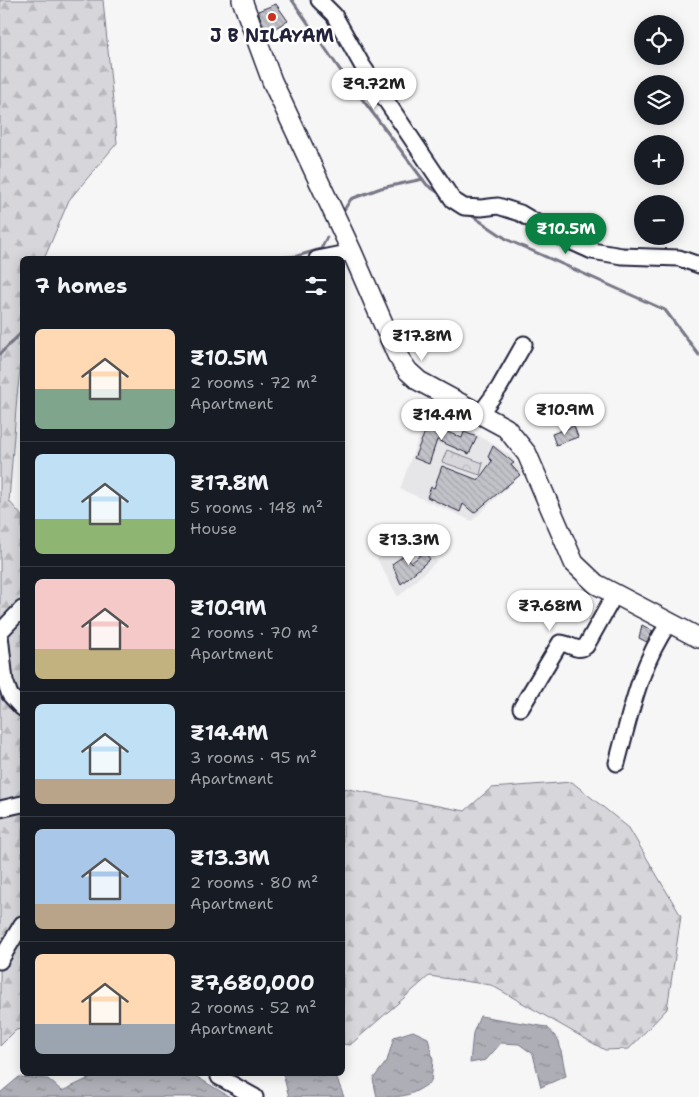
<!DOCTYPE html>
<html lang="en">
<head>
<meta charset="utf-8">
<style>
  :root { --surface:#171b24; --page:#20242c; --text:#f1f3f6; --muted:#9ea1a6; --line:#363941; --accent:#0b8043 }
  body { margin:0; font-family:"Shantell Sans",sans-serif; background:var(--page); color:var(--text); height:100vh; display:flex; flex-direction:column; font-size:19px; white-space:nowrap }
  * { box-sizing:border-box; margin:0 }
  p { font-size:16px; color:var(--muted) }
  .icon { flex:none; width:28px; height:28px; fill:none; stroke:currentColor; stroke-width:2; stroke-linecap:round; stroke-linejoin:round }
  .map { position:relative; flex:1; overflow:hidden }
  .details { position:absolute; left:20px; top:256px; width:325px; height:820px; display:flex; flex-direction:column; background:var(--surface); border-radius:8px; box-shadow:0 2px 12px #0003 }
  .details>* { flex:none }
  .tools { position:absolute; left:634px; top:15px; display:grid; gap:10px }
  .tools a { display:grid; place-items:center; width:50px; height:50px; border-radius:50%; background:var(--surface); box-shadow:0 2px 12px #0003; font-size:25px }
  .price { position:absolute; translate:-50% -42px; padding:0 11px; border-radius:18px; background:#fff; color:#222; font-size:16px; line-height:32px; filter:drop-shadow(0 1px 2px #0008) }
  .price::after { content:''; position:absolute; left:50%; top:30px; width:15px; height:11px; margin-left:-8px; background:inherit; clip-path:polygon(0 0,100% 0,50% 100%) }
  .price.active { background:var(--accent); color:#fff }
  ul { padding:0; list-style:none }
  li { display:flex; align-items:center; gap:15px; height:125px; padding:0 15px }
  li+li { border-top:1px solid var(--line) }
  li span { display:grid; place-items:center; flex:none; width:140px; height:100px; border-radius:8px; color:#555 }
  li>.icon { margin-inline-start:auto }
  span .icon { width:60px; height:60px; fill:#fffc; stroke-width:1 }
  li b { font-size:21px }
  h2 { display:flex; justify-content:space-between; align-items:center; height:60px; padding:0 15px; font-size:21px }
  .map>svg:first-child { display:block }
</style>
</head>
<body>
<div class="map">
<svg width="699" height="1097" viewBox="0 0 699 1097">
  <defs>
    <pattern id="forest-firs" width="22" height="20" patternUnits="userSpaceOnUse" patternTransform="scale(1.25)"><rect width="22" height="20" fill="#d7d7db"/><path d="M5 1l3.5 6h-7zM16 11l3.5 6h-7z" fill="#b8b8bd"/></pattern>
    <pattern id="park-crowns" width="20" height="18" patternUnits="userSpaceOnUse" patternTransform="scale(1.25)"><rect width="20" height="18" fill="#d7d7db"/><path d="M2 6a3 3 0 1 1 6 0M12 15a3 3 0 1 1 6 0" fill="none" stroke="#b8b8bd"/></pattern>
    <pattern id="water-ripples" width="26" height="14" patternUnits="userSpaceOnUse" patternTransform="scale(1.25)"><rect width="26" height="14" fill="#aeaeb7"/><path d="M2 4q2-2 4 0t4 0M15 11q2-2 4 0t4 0" fill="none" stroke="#8d8d96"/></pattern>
    <pattern id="building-back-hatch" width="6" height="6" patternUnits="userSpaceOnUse" patternTransform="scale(1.25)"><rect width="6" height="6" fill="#c2c2c9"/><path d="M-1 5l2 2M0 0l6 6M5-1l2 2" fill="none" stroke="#a6a6ae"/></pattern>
  </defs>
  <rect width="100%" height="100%" fill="#f6f6f7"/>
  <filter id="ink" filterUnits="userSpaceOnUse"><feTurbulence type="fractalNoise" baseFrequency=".02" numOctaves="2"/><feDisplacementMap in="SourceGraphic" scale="10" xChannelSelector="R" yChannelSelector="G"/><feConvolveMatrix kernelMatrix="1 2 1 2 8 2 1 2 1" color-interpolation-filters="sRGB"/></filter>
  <g filter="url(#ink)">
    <path fill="#e6e6e9" d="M430,406L509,454L523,472L472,521L400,489Z
      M409,533L437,561L398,597L377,559Z"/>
    <path fill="url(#forest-firs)" stroke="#7c7c8b" d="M0,0H103L117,143L69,200L44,259H22V354L17,396L9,501L22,516V1029L16,1030L0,1046Z
      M572,782L629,828L681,916L667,1009L629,1049L605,1050L491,985L429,976L350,1045L343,1044V788L465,811L491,788Z"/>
    <path fill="url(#park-crowns)" stroke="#7c7c8b" d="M447,450L483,463L480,475L442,462Z"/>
    <path fill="url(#water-ripples)" stroke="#767685" d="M480,1016L547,1027L559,1041L566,1076L541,1087L533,1054L519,1044L501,1043L486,1060L470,1063L473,1033Z
      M413,1031L428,1038L433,1060L431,1082C409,1097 404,1097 377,1097L373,1079L387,1061L394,1037Z
      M98,1074H189L197,1077L230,1097H0V1093L19,1077L48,1079L62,1091Z
      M283,1074H313L319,1077L335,1074L344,1097H289Z"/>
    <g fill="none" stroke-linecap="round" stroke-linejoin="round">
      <path stroke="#767685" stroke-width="3" d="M292,0L338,67L427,185L442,195
        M342,213L351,199L381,188L423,179
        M468,213L508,240L665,310L699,355
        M268,259L297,256L321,249L327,237
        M0,354L22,332"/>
    </g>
    <path fill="url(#building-back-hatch)" stroke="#22223b" d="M276,4L288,21L266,33L258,11Z
      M406,327L416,331L415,338L418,340L416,348L404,343L403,340Z
      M431,418L443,423L440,429L462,438L464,432L477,437L469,454L437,440L429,464L414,458Z
      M574,426L578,437L556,445L552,434Z
      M493,446L514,463L511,465L520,475L474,513L463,504L460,512L427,497L431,487L434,488L442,466L478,480L492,461L488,457Z
      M424,552L430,559L401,584L392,564L406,554L411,563Z
      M642,625L653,631L647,642L639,638Z"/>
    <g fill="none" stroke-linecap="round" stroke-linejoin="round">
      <g stroke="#22223b" stroke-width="19">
        <path id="minor" d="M319,0L334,15L362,65L453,200L464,207L481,208L498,206L520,213L561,237L592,251L622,256L679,258L699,265
          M317,259L352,252
          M480,414L499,388L524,344
          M0,632L22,609
          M0,635L5,681L10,695L22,708
          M521,708L560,643C570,643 576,653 586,646L615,594
          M617,763C630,715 640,664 669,623
          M0,809L22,804
          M0,961L22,924
          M219,1077L255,1097"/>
      </g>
      <g stroke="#22223b" stroke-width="22">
        <path id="major" d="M242,0L272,81L352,252L397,355L408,371L419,381L506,428L527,454L574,563L596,584L699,638"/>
      </g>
      <use href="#minor" stroke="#fff" stroke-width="15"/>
      <use href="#major" stroke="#fff" stroke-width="19"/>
    </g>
  </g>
  <circle fill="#c8321e" stroke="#fff" stroke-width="2" cx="272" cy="17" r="5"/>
  <g text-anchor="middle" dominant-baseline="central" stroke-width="5" stroke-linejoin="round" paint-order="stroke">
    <g font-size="18" font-weight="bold" fill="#22223b" stroke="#fff">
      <text x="272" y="36">J B NILAYAM</text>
    </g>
  </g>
</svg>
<div class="tools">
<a><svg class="icon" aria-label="locate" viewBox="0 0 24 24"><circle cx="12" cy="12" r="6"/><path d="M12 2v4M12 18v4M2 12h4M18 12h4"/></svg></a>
<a><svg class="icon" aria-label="layers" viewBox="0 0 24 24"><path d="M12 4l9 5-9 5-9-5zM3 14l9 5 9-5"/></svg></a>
<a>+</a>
<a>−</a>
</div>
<b class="price" style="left:374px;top:110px">₹9.72M</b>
<b class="price active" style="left:566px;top:255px">₹10.5M</b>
<b class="price" style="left:422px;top:362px">₹17.8M</b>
<b class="price" style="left:565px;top:436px">₹10.9M</b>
<b class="price" style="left:442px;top:441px">₹14.4M</b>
<b class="price" style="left:409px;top:566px">₹13.3M</b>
<b class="price" style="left:550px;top:632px">₹7.68M</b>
<section class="details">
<h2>7 homes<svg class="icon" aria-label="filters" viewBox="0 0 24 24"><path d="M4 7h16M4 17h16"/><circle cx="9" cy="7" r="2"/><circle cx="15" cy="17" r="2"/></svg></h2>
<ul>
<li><span style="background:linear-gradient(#ffd9b3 60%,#7fa58c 0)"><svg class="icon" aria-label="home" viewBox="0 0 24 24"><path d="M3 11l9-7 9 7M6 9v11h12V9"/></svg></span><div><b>₹10.5M</b><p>2 rooms · 72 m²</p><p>Apartment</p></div></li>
<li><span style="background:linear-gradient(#bfe0f5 65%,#8fb573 0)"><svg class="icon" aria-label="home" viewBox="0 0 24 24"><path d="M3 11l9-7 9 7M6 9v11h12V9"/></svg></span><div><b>₹17.8M</b><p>5 rooms · 148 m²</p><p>House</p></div></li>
<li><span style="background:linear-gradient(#f6c9c9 70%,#c2b280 0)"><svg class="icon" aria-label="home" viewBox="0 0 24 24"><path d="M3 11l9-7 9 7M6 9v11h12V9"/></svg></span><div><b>₹10.9M</b><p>2 rooms · 70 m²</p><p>Apartment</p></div></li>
<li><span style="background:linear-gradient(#bfe0f5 75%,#b9a48a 0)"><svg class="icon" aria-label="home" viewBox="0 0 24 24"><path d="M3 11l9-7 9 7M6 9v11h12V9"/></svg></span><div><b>₹14.4M</b><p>3 rooms · 95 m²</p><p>Apartment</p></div></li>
<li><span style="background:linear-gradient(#a9c7e8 75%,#b9a48a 0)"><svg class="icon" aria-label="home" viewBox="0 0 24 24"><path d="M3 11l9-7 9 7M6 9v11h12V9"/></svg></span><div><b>₹13.3M</b><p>2 rooms · 80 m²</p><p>Apartment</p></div></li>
<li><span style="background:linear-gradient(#ffd9b3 70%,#9aa5b1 0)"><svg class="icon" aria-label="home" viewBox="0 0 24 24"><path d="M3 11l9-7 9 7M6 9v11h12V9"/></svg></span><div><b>₹7,680,000</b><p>2 rooms · 52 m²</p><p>Apartment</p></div></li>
</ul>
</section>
</div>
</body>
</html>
